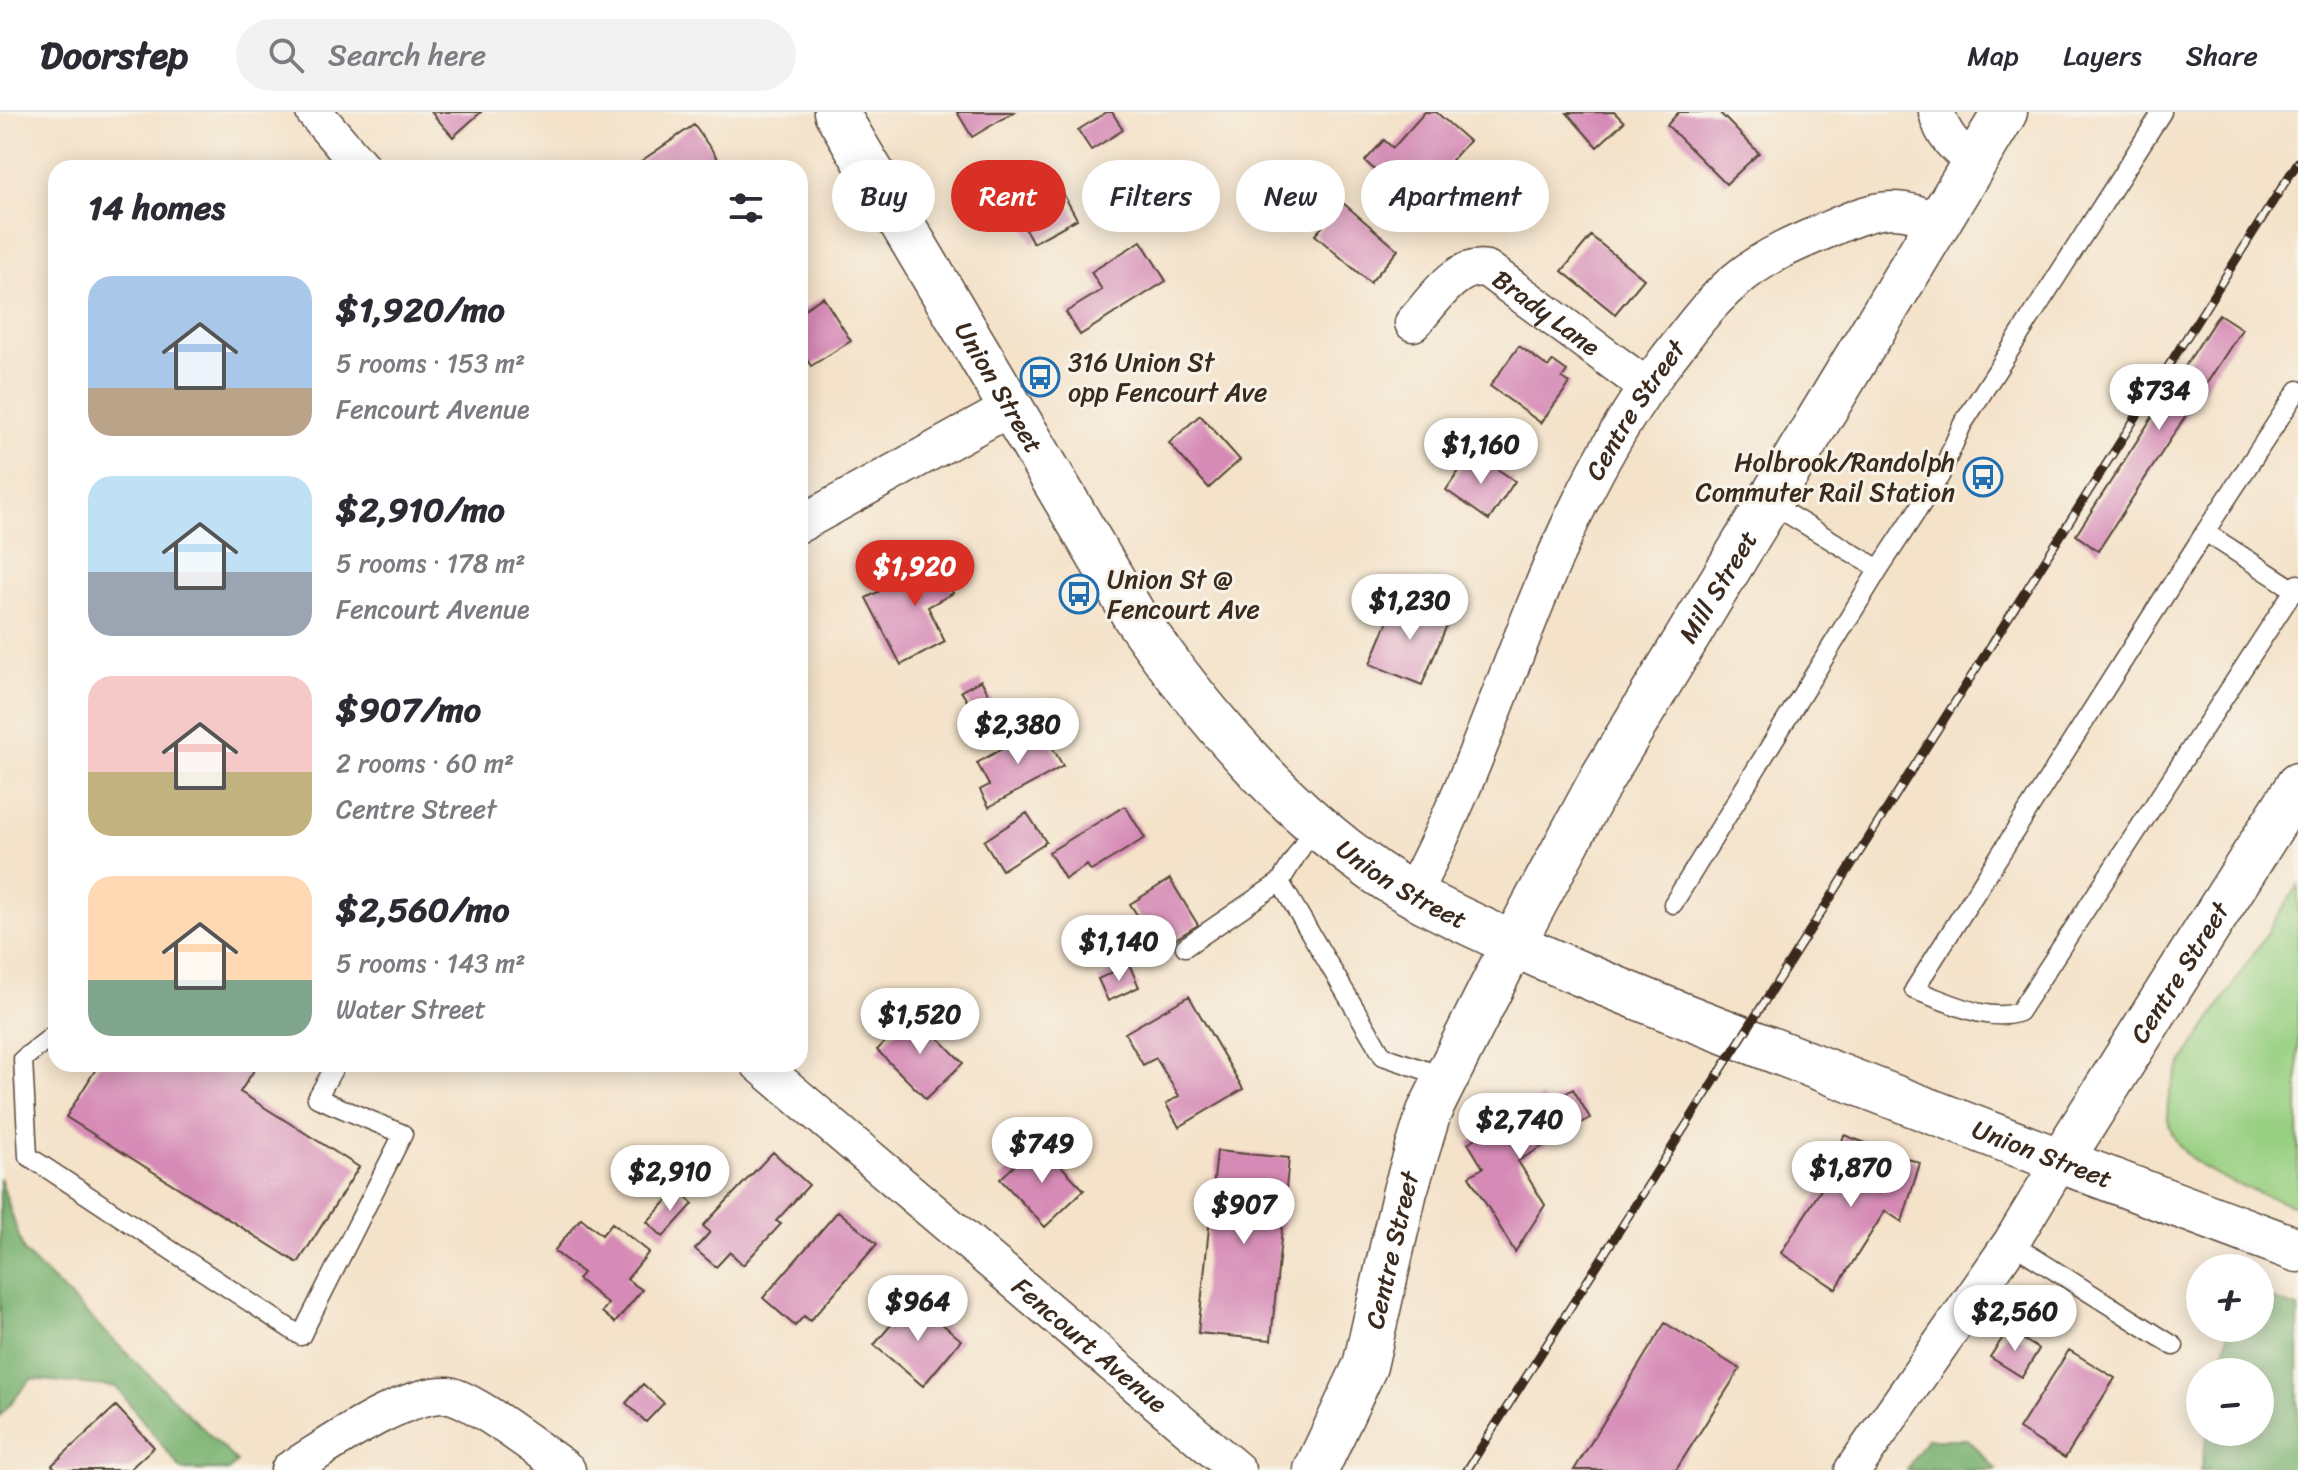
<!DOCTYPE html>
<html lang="en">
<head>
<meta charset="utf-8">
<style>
  :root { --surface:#fff; --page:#f2f2f3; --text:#2b2b33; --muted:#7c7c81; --line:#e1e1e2; --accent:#d93025 }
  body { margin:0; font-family:Sriracha,sans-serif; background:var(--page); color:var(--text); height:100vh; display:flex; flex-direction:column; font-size:30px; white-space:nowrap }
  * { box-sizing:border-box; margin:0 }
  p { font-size:26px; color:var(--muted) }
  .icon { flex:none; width:44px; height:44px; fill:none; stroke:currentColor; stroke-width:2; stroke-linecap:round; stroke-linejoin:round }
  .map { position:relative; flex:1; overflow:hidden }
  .side { position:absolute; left:48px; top:48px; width:760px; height:912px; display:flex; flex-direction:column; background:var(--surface); border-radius:24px; box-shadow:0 4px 20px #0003 }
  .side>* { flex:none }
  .hud { position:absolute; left:832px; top:48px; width:760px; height:72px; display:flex; gap:16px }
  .tools { position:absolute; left:2186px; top:1142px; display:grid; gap:16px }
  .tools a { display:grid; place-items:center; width:88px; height:88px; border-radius:50%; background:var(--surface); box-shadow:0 4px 20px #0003; font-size:40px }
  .price { position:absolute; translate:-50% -68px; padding:0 18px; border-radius:28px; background:#fff; color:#222; font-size:26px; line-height:52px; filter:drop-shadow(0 2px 4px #0008) }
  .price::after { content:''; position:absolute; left:50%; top:48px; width:24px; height:18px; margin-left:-12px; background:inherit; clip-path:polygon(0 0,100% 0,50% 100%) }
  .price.active { background:var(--accent); color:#fff }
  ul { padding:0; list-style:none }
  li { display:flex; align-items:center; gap:24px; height:200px; padding:0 40px }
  li span { display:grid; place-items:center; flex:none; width:224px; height:160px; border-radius:24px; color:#555 }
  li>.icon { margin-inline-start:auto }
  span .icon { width:96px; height:96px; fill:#fffc; stroke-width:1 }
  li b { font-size:34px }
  h2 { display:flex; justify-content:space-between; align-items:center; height:96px; padding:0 40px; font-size:34px }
  .pill { padding:0 28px; border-radius:36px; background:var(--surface); box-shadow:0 4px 20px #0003; font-size:28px; line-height:72px }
  .pill.active { background:var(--accent); color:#fff }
  header { display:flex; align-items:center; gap:48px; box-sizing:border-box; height:112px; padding:0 40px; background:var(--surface); border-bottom:2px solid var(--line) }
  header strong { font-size:38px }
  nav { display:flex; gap:44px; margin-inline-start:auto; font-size:28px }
  .search { width:560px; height:72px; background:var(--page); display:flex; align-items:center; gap:20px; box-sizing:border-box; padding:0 28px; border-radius:44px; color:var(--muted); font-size:30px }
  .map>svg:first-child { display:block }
</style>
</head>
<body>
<header>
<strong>Doorstep</strong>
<div class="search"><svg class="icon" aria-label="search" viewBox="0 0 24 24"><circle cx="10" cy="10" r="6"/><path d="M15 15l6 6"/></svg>Search here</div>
<nav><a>Map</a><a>Layers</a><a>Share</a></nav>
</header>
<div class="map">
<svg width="2298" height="1358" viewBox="0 0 2298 1358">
  <rect width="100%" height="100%" fill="#f7f3e8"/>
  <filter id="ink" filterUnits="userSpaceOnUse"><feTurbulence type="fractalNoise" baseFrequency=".0125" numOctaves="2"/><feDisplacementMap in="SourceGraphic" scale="16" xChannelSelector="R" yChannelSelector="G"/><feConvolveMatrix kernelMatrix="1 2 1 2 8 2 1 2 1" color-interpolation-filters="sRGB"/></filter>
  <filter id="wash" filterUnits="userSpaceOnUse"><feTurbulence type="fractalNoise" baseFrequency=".006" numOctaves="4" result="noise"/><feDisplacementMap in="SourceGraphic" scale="32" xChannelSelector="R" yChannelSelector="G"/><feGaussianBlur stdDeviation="1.8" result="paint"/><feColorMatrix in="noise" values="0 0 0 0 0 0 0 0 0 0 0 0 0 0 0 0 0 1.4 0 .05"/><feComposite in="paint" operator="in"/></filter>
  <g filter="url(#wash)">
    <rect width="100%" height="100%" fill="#f4e2c9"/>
    <path fill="#99d083" stroke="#6a7d50" stroke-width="2" d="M2298,773V1095C2231,1070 2128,1045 2183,950Z"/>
    <path fill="#7ab271" stroke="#5a6e48" stroke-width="2" d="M0,1066L24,1140L237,1350L229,1358H182L116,1275L31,1267L0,1304Z
      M2260,1183L2298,1196V1358H2200L2208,1320H2260V1260H2220L2229,1216H2260Z
      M1926,1327H1967L1997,1358H1907Z"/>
    <g id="blocks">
      <path fill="#d68ab6" d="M431,0H481L453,25Z
        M957,0H1014L972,25Z
        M1107,0H1112L1123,18L1091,38L1078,18Z
        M1425,0H1436L1469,29L1424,79L1410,67L1398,80L1365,49L1384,28L1393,36Z
        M1614,0L1624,10L1597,35L1567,1Z
        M1679,0H1719L1759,41L1726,72L1667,13Z
        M694,13L721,51L714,56H631Z
        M1053,63L1077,107L1033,131L1009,88Z
        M1343,91L1398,138L1370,171L1315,123Z
        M1591,124L1644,167L1615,202L1562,159Z
        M1141,129L1166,169L1080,223L1066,200L1102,178L1091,160Z
        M823,185L851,229L811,254L800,237V200Z
        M2219,202L2242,217L2098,439L2076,423Z
        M1519,234L1548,255L1553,249L1567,259L1562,266L1570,271L1541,311L1490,274Z
        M1200,303L1240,348L1209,376L1169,331Z
        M1472,340L1515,369L1489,408L1446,378Z
        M953,441L965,465L949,473L953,481L928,495L945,530L901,553L866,486Z
        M1397,487L1449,508L1422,573L1370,552Z
        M981,568L995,594L977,605L961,579Z
        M1041,615L1063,654L989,695L980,678L989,673L977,651Z
        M1125,694L1145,726L1091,759L1087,753L1065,767L1049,740Z
        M1027,701L1046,730L1002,758L984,729Z
        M1170,767L1198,813L1143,847L1129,825L1145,815L1130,792Z
        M1129,852L1139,875L1108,889L1098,867Z
        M1189,884L1243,977L1179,1015L1166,992L1179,984L1156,946L1143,953L1125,921Z
        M914,901L963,951L926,987L877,938Z
        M99,952H195L201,956L203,952H258L240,980L359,1055L298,1151L66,1005Z
        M1573,977L1590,1006L1518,1049L1545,1093L1515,1140L1469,1064L1483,1056L1468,1031L1542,985L1546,993Z
        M1844,1023L1920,1051L1902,1110L1885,1099L1836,1177L1781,1141L1832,1060Z
        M1039,1031L1084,1078L1045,1115L1000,1067Z
        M1217,1039L1289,1046L1271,1228L1198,1221Z
        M773,1040L809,1073L776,1109L781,1112L743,1153L730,1140L716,1155L695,1137L710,1120L703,1114Z
        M678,1077L693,1092L663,1125L647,1110Z
        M838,1099L877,1132L810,1209L804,1204L795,1214L763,1186Z
        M581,1106L602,1123L612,1111L649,1140L627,1167L642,1178L615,1211L602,1200L608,1192L578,1167L583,1161L554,1139Z
        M913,1187L961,1228L923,1274L874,1233Z
        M1665,1211L1740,1257L1676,1358H1574Z
        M2008,1218L2039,1237L2022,1265L1990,1245Z
        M2069,1238L2115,1266L2065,1346L2019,1317Z
        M643,1272L664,1291L646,1310L626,1291Z
        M116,1294L154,1335L129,1358H57L52,1353Z"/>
    </g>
  </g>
  <g filter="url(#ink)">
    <use href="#blocks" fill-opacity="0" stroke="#574638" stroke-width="2"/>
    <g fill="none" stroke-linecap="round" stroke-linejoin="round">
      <g stroke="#574638" stroke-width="21">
        <path id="service" d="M2298,278L2205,420L2298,480
          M1771,392L1879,457L1940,364L1962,313L2162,0
          M2205,420L1914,878C1945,888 1988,912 2019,900L2298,472
          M1280,770L1383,944L1445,965
          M1673,792L1879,457
          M1185,835L1280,770L1315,713
          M56,921L23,947L28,1044L301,1224L403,1022L317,986L336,952
          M2011,1131L2174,1234"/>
      </g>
      <g stroke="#574638" stroke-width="39">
        <g id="minor">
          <path d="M314,0L362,56"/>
          <path d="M1937,0C1942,24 1956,36 1975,51"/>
          <path id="s1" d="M1413,211C1433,190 1456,150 1487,157L1646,274"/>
          <path d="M800,412L1010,296"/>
          <path id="s2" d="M1412,782C1508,604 1541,412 1668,246C1691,216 1714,184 1745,161C1767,144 1794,132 1820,121C1866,101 1892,86 1940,111"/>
          <path id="s3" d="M759,952L1237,1358"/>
          <path d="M289,1358C329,1334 401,1281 448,1283C470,1285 546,1343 567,1358"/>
          <path d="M1853,1358L2011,1131L2060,1050"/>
        </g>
      </g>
      <g stroke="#574638" stroke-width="47">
        <g id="tertiary">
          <path id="s4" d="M1513,832L1601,668L2005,0"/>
        </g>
      </g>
      <g stroke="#574638" stroke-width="47">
        <g id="secondary">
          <path id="s5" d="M836,0L1135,505C1203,602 1278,691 1376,760C1411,784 1451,803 1490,821C1569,859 1651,891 1734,923C1921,996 2109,1068 2298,1138"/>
          <path id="s6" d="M2060,1050L2298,673"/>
          <path id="s7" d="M1316,1358L1365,1254L1405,1079L1429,1000L1513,832"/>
        </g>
      </g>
      <use href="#service" stroke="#fff" stroke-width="18"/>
      <use href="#minor" stroke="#fff" stroke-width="36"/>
      <use href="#tertiary" stroke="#fff" stroke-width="44"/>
      <use href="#secondary" stroke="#fff" stroke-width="44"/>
      <g stroke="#3b2a1e" stroke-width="9">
        <path id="rail" d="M1467,1358L2298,50"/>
      </g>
      <use href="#rail" stroke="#f7f3e8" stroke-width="6" stroke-dasharray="18" stroke-linecap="butt"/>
    </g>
  </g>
  <defs>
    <g id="bus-ring" transform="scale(2)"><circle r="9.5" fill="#f7f3e8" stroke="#1f6fb2" stroke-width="1.5"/><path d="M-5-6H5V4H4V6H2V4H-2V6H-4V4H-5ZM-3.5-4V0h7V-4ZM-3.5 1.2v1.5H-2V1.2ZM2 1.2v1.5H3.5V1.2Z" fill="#1f6fb2"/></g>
  </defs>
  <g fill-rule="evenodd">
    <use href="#bus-ring" x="1040" y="265"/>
    <use href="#bus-ring" x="1983" y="365"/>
    <use href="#bus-ring" x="1079" y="482"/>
  </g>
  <g text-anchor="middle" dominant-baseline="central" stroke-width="6" stroke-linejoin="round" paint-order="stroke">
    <g font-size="26" fill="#3b2a1e" stroke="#f7f3e8">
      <text stroke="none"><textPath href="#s1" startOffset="170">Brady Lane</textPath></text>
      <text stroke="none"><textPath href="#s5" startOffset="320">Union Street</textPath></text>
      <text stroke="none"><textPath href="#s2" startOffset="534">Centre Street</textPath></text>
      <text stroke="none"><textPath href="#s4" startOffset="412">Mill Street</textPath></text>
      <text stroke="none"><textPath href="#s5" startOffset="968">Union Street</textPath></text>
      <text stroke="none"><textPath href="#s6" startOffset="224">Centre Street</textPath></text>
      <text stroke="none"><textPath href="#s5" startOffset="1664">Union Street</textPath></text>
      <text stroke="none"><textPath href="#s7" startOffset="234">Centre Street</textPath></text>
      <text stroke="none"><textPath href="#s3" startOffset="434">Fencourt Avenue</textPath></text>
    </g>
    <g font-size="26" fill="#3b2a1e" stroke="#f7f3e8" text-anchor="start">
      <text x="1068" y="250">316 Union St<tspan x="1068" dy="30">opp Fencourt Ave</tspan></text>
      <text x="1955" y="350" text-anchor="end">Holbrook/Randolph<tspan x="1955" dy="30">Commuter Rail Station</tspan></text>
      <text x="1107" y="467">Union St @<tspan x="1107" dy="30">Fencourt Ave</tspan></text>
    </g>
  </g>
</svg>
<div class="tools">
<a>+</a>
<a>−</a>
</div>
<b class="price" style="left:2159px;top:320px">$734</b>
<b class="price" style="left:1481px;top:374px">$1,160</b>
<b class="price active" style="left:915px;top:496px">$1,920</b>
<b class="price" style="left:1410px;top:530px">$1,230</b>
<b class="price" style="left:1018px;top:654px">$2,380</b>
<b class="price" style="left:1119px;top:871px">$1,140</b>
<b class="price" style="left:920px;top:944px">$1,520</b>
<b class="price" style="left:1520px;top:1049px">$2,740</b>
<b class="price" style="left:1042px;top:1073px">$749</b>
<b class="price" style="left:1851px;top:1097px">$1,870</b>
<b class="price" style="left:670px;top:1101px">$2,910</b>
<b class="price" style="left:1244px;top:1134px">$907</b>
<b class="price" style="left:918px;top:1231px">$964</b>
<b class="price" style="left:2015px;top:1241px">$2,560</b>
<div class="hud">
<a class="pill">Buy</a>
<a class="pill active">Rent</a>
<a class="pill">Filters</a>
<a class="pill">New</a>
<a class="pill">Apartment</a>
</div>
<section class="side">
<h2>14 homes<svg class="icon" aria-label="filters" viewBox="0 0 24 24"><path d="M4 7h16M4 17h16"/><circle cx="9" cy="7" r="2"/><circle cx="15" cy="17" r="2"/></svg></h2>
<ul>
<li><span style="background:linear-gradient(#a9c7e8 70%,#b9a48a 0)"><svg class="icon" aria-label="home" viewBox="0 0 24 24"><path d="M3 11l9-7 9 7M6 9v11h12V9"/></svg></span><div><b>$1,920/mo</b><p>5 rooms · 153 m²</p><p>Fencourt Avenue</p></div></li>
<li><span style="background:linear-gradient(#bfe0f5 60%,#9aa5b1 0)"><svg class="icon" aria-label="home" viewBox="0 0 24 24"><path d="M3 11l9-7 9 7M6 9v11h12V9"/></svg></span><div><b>$2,910/mo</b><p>5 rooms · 178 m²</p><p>Fencourt Avenue</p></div></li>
<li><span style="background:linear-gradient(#f6c9c9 60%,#c2b280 0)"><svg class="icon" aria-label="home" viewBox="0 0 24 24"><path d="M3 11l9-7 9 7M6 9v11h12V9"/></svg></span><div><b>$907/mo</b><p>2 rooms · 60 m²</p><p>Centre Street</p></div></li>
<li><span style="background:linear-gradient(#ffd9b3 65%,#7fa58c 0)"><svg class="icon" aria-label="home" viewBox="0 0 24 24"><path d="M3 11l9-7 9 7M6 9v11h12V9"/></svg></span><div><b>$2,560/mo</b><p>5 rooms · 143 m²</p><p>Water Street</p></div></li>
</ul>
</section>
</div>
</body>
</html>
